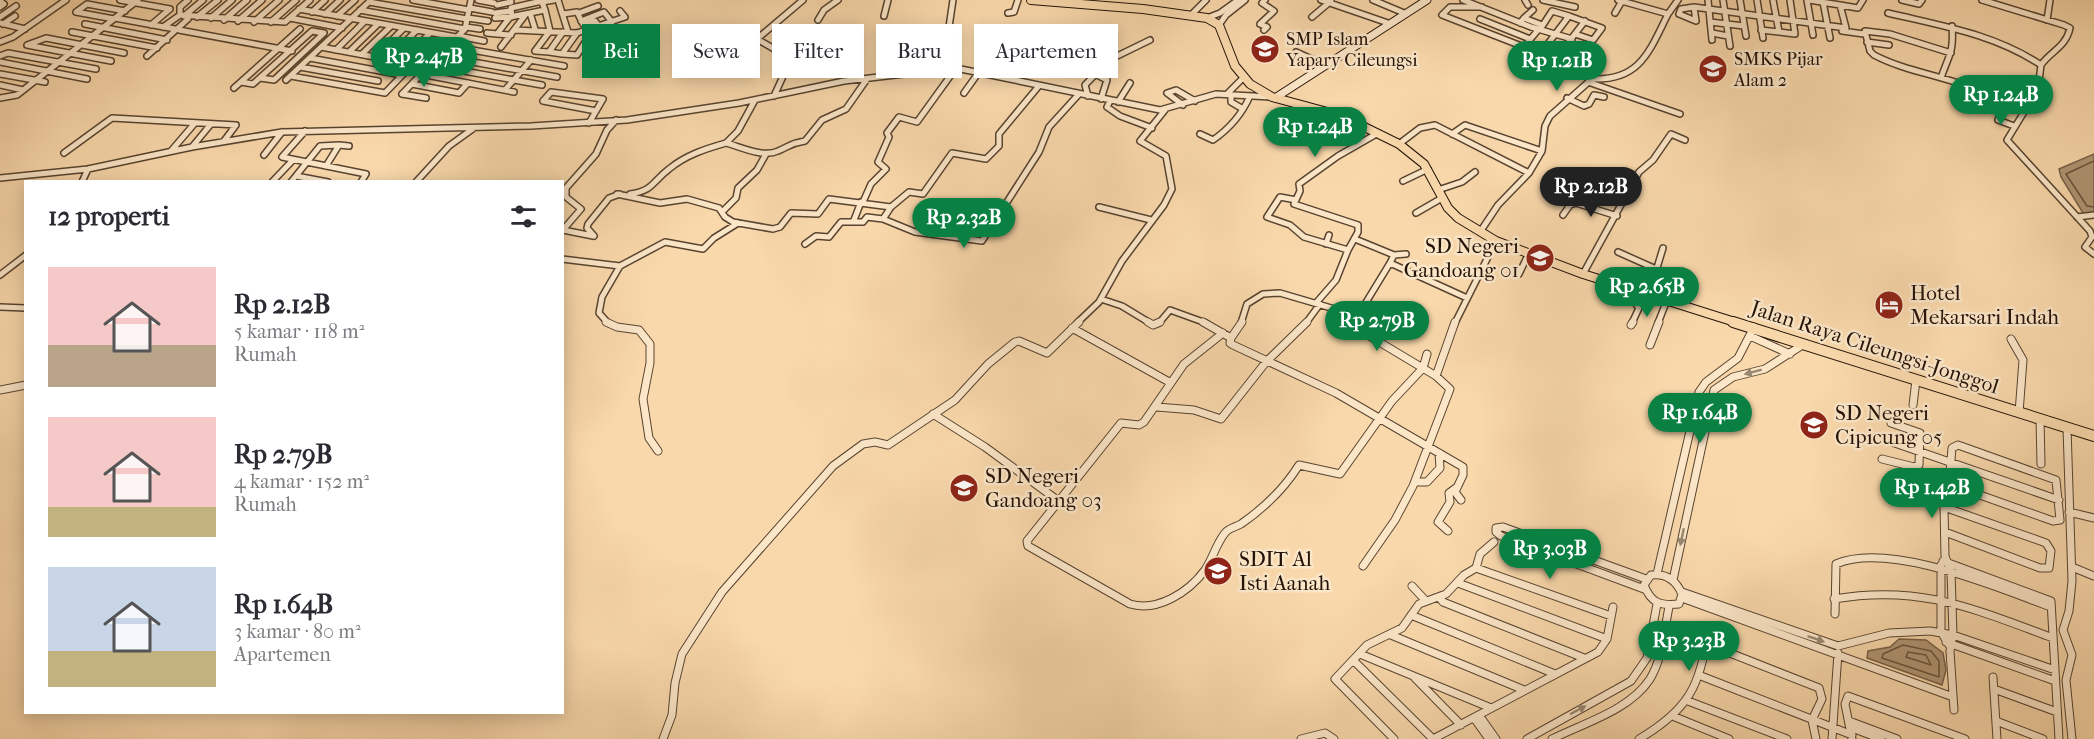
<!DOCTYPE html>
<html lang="id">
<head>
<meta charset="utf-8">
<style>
  :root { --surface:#fff; --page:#f2f2f3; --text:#2b2b33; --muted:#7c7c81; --accent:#0b8043 }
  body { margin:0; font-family:"IM FELL French Canon",serif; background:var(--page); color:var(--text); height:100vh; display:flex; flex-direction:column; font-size:22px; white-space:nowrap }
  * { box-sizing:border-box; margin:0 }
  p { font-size:20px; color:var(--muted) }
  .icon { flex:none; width:33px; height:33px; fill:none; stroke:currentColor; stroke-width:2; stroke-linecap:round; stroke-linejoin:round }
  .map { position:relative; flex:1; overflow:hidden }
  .details { position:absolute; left:24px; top:180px; width:540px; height:534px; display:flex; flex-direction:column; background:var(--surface); border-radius:0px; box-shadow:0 3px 15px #0003 }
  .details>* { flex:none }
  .banner { position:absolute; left:582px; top:24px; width:570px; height:54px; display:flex; gap:12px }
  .price { position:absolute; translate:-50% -51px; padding:0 14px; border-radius:21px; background:var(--accent); color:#fff; font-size:20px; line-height:39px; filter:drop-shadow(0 2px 3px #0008) }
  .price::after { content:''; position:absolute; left:50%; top:36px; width:18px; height:14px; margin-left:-9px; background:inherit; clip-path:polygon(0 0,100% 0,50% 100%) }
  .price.active { background:#222; color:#fff }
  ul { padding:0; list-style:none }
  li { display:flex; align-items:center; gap:18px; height:150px; padding:0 24px }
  li span { display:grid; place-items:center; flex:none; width:168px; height:120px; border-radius:0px; color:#555 }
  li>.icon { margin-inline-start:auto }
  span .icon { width:72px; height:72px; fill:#fffc; stroke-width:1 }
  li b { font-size:26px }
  h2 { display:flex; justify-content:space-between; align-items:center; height:72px; padding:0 24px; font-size:26px }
  .pill { padding:0 21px; border-radius:0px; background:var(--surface); box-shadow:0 3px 15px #0003; font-size:21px; line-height:54px }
  .pill.active { background:var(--accent); color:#fff }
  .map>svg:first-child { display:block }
</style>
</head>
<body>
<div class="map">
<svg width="2094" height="739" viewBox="0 0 2094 739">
  <rect width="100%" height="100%" fill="#f9d8ab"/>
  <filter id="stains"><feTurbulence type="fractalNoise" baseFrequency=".00333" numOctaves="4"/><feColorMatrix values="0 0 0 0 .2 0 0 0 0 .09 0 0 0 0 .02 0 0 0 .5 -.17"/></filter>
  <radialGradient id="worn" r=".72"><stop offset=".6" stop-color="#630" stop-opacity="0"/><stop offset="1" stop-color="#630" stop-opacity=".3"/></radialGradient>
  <path fill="#b09573" stroke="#776148" stroke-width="1.5" d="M2094,154V213H2083L2061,177L2059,169Z
    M1899,639L1926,640L1943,653L1946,670L1942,685L1867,658L1868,651L1890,647Z"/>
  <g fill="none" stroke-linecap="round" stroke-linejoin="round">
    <path stroke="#69543d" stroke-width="1.5" d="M2094,161L2066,174L2087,206L2094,207
      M1903,645L1931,651L1939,661V677L1882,658L1883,654Z
      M1908,652L1926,655L1931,665L1906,657Z"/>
    <g stroke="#584430" stroke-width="8">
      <path id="street-far1" d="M120,0L170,9L151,25
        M188,0L180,7V15L285,22L310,0
        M413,0L469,10
        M478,0L494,3
        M558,0L568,32
        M1321,0L1388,23
        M1373,0L1404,13
        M1463,0L1531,27L1572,39
        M1525,0L1528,5
        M1543,0L1575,7
        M1708,0L1712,40
        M1723,0L1730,46
        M1740,0L1746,36
        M1757,0L1763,38
        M1773,0L1779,32L1795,34L1790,0
        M1807,0L1813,35
        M1809,0L1840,5
        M1902,0L1919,4L1922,0
        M0,1L4,4L0,7
        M369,2L467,19
        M1823,2L1830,38
        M497,5L511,2
        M1482,7H1450L1442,15L1524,47
        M1694,7L1846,28L1840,5L1858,8L1863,0
        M1694,7L1696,21L1679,14L1681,9Z
        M470,8L492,12
        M299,9L456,37
        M360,10L465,29
        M545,10L550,31L535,51L549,52
        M312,12L325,0
        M495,13L511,11
        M530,13L535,29
        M579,13L598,6
        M1008,13L1014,12L1018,0
        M1615,13L1622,1
        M1888,13C1942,26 1994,34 2041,65C2051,51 2066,47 2070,28L2064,25L1982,0
        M325,14L340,0
        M563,14L577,12L583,24L595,21L599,26
        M1192,14L1206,0
        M1668,14L1678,0
        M184,16L203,0
        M337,16L355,0
        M884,16L888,0
        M0,17L16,6
        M197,17L218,0
        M512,17L511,8L542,1
        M1312,17L1331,1
        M115,18L175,29
        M211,18L232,0
        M290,18L342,28
        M468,18L488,21
        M495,18L510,17
        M1207,18L1220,13L1238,0
        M1524,18L1533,10
        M114,19L76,12L87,4L125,11
        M1480,19L1530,39
        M224,20L247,0
        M818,20L824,10L838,0
        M2047,20L2050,0
        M238,21L262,0
        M581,21L604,12L612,22
        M254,22L279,0
        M271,22L296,0
        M1710,22L1744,26
        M0,23L25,29
        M1520,23L1524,18L1542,25
        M3,24L15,16
        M85,24L167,40
        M1219,25L1226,15L1245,0
        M163,27L180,15
        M466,27L480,29
        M1541,28L1552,11L1569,16
        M179,30L292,51
        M515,30L577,33L625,17L620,11
        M1264,30L1267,27L1260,24L1274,11L1262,3L1265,0
        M1538,30L1524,47L1557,57L1585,21
        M1761,30L1779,32
        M1842,31L1864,34
        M72,32L157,48
        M487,33L497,34
        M577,33L562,54L577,55L589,36L588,30
        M1712,33L1728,36
        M511,35L497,34L510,17L545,10L542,2L554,0
        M458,36L484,41
        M0,42L13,37L66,0
        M1867,42L1889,45
        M449,46L564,66
        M321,47L428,67
        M501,47L526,14
        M336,50L365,21
        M349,52L378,24
        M1296,52L1325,65
        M1541,53L1569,16L1602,28L1593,40L1575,34
        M1951,53L1890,34L1865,31L1870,51L1874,55C1916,77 1965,76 2003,106L1998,120L2014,126
        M362,54L391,26
        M562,54L549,52L563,32
        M0,56L8,53L96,69
        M147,56L188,19
        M439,56L557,77
        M375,57L404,28
        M310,58L402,75
        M388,59L417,30
        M111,61L27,45L46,38L124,53
        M0,62L87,79
        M402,62L430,33
        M430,65L542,85
        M2041,65L2038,89L2007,140L2090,231L2092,237L2085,247L2094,254
        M300,67L378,81
        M937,70L949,27L953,0
        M0,74L45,82
        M421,74L514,92
        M1095,74L1107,80L1101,99
        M291,76L385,93L413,64
        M1941,78C1949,54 1954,53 1952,26
        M286,80L371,0
        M241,82L253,84L312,31L324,33L274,80L260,78
        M1588,82L1680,114
        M412,84L459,93L468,83
        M0,85L23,90
        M234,88L300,29
        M505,90L531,60
        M964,93L979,72
        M402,94L465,29L471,0
        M402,94L426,98
        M1227,94L1243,78
        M1231,95V102L1243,109
        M774,96L785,72L776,50L757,39L803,0
        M1088,96L1085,85L1109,60L1150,40
        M0,98L17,95L138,0
        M1567,98L1584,106L1589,104L1594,95L1604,97
        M755,100L738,131L726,143C741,147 763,158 778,151C790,146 791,143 805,141L822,120L846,109L867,79
        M1110,101L1107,107L1120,116L1152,128
        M1118,102L1130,83
        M1183,105L1167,93L1176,90L1195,101
        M589,123L603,99L551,92L543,101L596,111
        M305,131L282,157L366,174L361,182
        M1200,134L1213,140C1229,129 1242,114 1250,96
        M1452,134L1465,125L1542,151
        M1399,144L1420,128L1435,125L1529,173
        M192,147L211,124
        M171,151L195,123
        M64,153L112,118L236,125L224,141
        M264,155L282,132
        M326,166L339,145L349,146
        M296,176L328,182
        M0,178L88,169L192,147L282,132L531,126L627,120L739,103L844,81L956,68L1160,110L1216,94L1271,97
        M1403,181L1428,169
        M82,182L88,169
        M272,182L293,160
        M291,182L320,146L339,145
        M416,182L449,146L474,128
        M1438,190L1462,182L1475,172
        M617,194L660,203L687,199L719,208L725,217L733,222L773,229L780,227L791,213L818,214L829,199L891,207
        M630,194C653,191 652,182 669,169C686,155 705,149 726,143
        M1559,197L1573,203
        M1296,200L1280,197L1267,217L1290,225L1304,237L1348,250L1336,280L1316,303
        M863,202L871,184L886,169L878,162L889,137L887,133L899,117L917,122L956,68
        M1099,207L1151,220
        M722,212L736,198L738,188L757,170L766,154
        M1416,213L1442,198
        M1563,215L1570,205L1576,203L1617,216
        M2077,217L2094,215
        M883,219L915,232L982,241L1039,152L1049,127L1079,94
        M854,220L861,202
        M563,230L593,236
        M562,231L581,209L566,197V188L596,154L607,130L616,120
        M1480,232L1498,205L1529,173L1542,151L1545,126L1550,116L1592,79C1640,81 1649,52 1668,14L1618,0
        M594,236L587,228L588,224L609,198L620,194
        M1355,239L1394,255L1390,263
        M805,244L816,236L829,237L841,222H863L867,217L883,219L891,207L909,192L923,194L952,153L986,159L999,146V134L1038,87
        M1326,244L1329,235
        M1348,250L1358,232V225L1294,204L1300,191L1299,184L1338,156L1378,133
        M1618,252L1656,269
        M1394,255L1406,254
        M562,259L620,266L665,242L703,249L714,238L738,223
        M1519,274L1528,255
        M1583,274L1639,172L1653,160L1671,134L1685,140
        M0,275L26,255
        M1649,294L1663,248
        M1101,299L1122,306L1150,323
        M0,307L26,308
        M1345,321L1365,304L1390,263L1467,298
        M608,323L599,313L602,297L620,266
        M1077,323L1099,302L1122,261L1164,205L1172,189L1166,156L1140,141L1165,110
        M1159,323L1170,310L1206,323
        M1241,323L1247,304L1263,294L1280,293L1338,310L1347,323
        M1306,323L1320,304
        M1455,323L1496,241
        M1632,323L1639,308L1635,303L1637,291
        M1658,323L1667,300"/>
    </g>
    <g stroke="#584430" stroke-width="9">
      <path id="street" d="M606,322L617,327L639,330L650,344V363L643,399L649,438L658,451
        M1148,322L1153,325L1160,322
        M1203,322L1231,338L1230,343L1233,345L1336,393L1463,467V475L1455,492L1461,500
        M1346,322L1436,376L1455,322
        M1631,325L1633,322
        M1072,328L1171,383
        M1223,333L1184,364L1144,422L1139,425L1121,423L1027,541L1028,546L1130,604C1157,612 1188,593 1205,570C1213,558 1216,544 1225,533C1228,528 1236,527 1241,524C1264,508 1284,489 1299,465L1340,474L1392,401L1423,368L1427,354
        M1750,336L1790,354
        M1231,338L1242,322
        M2011,339L2023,360L2019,413
        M1650,345L1659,322
        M0,390L26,385
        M1913,405L1916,380
        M1157,407L1194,410L1221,419L1266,362L1307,322
        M933,414L985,447L1060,502
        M2040,419L2041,464
        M2067,428L2072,581L2069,611L2063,630L2072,655L2066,680L2072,739
        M1886,440L2059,500
        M1958,445L2056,480L2060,520L2053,521L1949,484L1952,448Z
        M1882,459L1914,467L1919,465L1920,433L1891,423
        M1415,482H1427L1440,468L1439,453
        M1949,484L1944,507L1945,556L1951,572L1953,635L1950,651L1954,710
        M1944,507L2046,543L2051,551L2049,568H2040L1945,532
        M2069,512L2094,518
        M1448,531L1438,522L1450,502L1449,493L1456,488
        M1943,561L2051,601L2059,739
        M1941,565V632L1949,645
        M1363,566L1395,520L1413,486L1450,389L1436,376
        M2072,567L2094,576
        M1476,568L1480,554L1494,542
        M1657,574L1699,392L1706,382L1738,358L1754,327
        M1651,575C1666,573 1676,580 1682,594L1679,604C1660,606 1651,603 1644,585Z
        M1673,580L1714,390L1733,377L1765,369L1804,344
        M1458,583L1607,639
        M1412,586L1425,600
        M1644,589L1501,536L1496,532V528L1503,527L1646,579
        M1682,592L1838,646L1889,633L1930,631L1953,635L2055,670
        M1439,597L1443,602L1584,658
        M1682,598L1953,697
        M1834,599C1920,584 1974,609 2053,638
        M1835,614L1836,564C1890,541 1998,588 2051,607
        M1411,615L1555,674
        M1391,635L1524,690
        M1946,642L2055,681
        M1707,644L1819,688L1822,699L1812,720L1816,739
        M1360,654L1491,708
        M1354,661L1433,739
        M1701,676L1852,735
        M1993,677L1997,739
        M1415,678L1461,725
        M1994,689L2057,712
        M1688,701L1787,739
        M1479,715L1496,739
        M1675,717L1729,739
        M1474,718L1489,739
        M1849,721L1897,739
        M1996,721L2043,739
        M1852,728L1881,739
        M663,739L672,715L675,683L682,654L722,592L833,466L863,444L875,442L888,445L955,400L988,364L1015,342L1019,341L1047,353L1079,322
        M1301,739L1325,733L1334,739
        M1394,739L1335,679L1367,645L1402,628L1419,604L1446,594L1464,575L1476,568L1611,616
        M1433,739L1598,652L1607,639L1613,607
        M1527,739L1631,681L1647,658L1657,604
        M1552,739C1584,723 1630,710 1650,679C1663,658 1664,630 1669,607
        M1639,739C1688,710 1701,686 1708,630
        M1832,739L1838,653
        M1852,739L1845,704L1848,696L1965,739"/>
    </g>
    <g stroke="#221207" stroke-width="9">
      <path id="secondary" d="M1275,98L1427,0"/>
    </g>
    <g stroke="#221207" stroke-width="10">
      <path id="primary-far1" d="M1031,0L1143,9L1207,18L1219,25L1235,66L1250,84L1272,97L1342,116L1399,144L1424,164L1448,208L1458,218L1496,241L1583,274L1738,323"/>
    </g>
    <g stroke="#221207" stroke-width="12">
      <path id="primary" d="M1733,322L2094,436"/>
    </g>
    <use href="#street-far1" stroke="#fbe6c8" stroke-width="5"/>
    <use href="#street" stroke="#fbe6c8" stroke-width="7"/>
    <use href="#secondary" stroke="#fbe6c8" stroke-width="7"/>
    <use href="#primary-far1" stroke="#f9d8ab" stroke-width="8"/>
    <use href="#primary" stroke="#f9d8ab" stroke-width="10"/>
  </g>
  <defs><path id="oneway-solid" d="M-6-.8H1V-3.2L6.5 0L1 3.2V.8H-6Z" transform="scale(1.5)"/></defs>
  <g fill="#998771">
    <use href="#oneway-solid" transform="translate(1753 372) rotate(165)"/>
    <use href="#oneway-solid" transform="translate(1682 537) rotate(102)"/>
    <use href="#oneway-solid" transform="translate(1816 639) rotate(19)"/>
    <use href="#oneway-solid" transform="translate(1578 710) rotate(-28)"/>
  </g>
  <defs>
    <g id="school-disc" transform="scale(1.5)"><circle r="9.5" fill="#8f2418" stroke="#fbe6c8"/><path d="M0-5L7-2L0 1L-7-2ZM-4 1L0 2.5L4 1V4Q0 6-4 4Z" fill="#fff"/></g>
    <g id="hotel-disc" transform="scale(1.5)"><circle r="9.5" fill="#8f2418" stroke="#fbe6c8"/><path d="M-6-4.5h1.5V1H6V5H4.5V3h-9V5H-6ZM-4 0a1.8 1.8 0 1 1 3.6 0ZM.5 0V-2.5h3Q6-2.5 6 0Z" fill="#fff"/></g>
  </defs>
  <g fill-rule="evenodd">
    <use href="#school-disc" x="1265" y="49"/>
    <use href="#school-disc" x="1713" y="69"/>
    <use href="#school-disc" x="1540" y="258"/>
    <use href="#hotel-disc" x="1889" y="305"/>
    <use href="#school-disc" x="1814" y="425"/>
    <use href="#school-disc" x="964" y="488"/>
    <use href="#school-disc" x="1218" y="571"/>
  </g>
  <g text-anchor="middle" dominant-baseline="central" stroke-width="5" stroke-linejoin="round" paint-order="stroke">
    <g font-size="18" fill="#221207" stroke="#fbe6c8" text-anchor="start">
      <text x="1286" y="39">SMP Islam<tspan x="1286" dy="21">Yapary Cileungsi</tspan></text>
      <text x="1734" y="59">SMKS Pijar<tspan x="1734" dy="21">Alam 2</tspan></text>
    </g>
    <g font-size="21" fill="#221207" stroke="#fbe6c8" text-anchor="start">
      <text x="1519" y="246" text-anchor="end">SD Negeri<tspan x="1519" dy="24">Gandoang 01</tspan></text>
      <text x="1910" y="293">Hotel<tspan x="1910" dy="24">Mekarsari Indah</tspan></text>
      <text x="1835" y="413">SD Negeri<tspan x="1835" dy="24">Cipicung 05</tspan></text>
      <text x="985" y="476">SD Negeri<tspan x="985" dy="24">Gandoang 03</tspan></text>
      <text x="1239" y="559">SDIT Al<tspan x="1239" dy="24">Isti Aanah</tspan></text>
    </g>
    <g font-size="21" fill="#221207" stroke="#fbe6c8">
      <text transform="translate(1875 347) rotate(18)">Jalan Raya Cileungsi-Jonggol</text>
    </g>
  </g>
  <rect width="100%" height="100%" filter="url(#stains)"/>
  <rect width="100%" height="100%" fill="url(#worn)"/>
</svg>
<b class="price" style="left:424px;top:88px">Rp 2.47B</b>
<b class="price" style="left:1557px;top:92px">Rp 1.21B</b>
<b class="price" style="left:2001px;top:126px">Rp 1.24B</b>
<b class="price" style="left:1315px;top:158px">Rp 1.24B</b>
<b class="price active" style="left:1591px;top:218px">Rp 2.12B</b>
<b class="price" style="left:964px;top:249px">Rp 2.32B</b>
<b class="price" style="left:1647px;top:318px">Rp 2.65B</b>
<b class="price" style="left:1377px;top:352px">Rp 2.79B</b>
<b class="price" style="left:1700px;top:444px">Rp 1.64B</b>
<b class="price" style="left:1932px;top:519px">Rp 1.42B</b>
<b class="price" style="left:1550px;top:580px">Rp 3.03B</b>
<b class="price" style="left:1689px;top:672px">Rp 3.23B</b>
<div class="banner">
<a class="pill active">Beli</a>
<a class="pill">Sewa</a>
<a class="pill">Filter</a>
<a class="pill">Baru</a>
<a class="pill">Apartemen</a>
</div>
<section class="details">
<h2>12 properti<svg class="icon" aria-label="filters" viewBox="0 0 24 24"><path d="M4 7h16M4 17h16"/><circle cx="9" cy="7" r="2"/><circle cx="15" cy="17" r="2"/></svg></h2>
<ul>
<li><span style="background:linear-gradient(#f6c9c9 65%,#b9a48a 0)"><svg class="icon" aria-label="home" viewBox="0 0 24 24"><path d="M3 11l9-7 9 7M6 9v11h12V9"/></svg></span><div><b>Rp 2.12B</b><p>5 kamar · 118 m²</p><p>Rumah</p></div></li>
<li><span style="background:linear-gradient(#f6c9c9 75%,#c2b280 0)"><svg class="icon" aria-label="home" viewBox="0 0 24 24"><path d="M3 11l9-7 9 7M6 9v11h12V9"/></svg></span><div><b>Rp 2.79B</b><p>4 kamar · 152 m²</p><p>Rumah</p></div></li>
<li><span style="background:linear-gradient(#c9d6e8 70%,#c2b280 0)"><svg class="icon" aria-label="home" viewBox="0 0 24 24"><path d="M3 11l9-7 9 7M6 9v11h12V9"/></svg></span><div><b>Rp 1.64B</b><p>3 kamar · 80 m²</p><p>Apartemen</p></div></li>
</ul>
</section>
</div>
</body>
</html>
